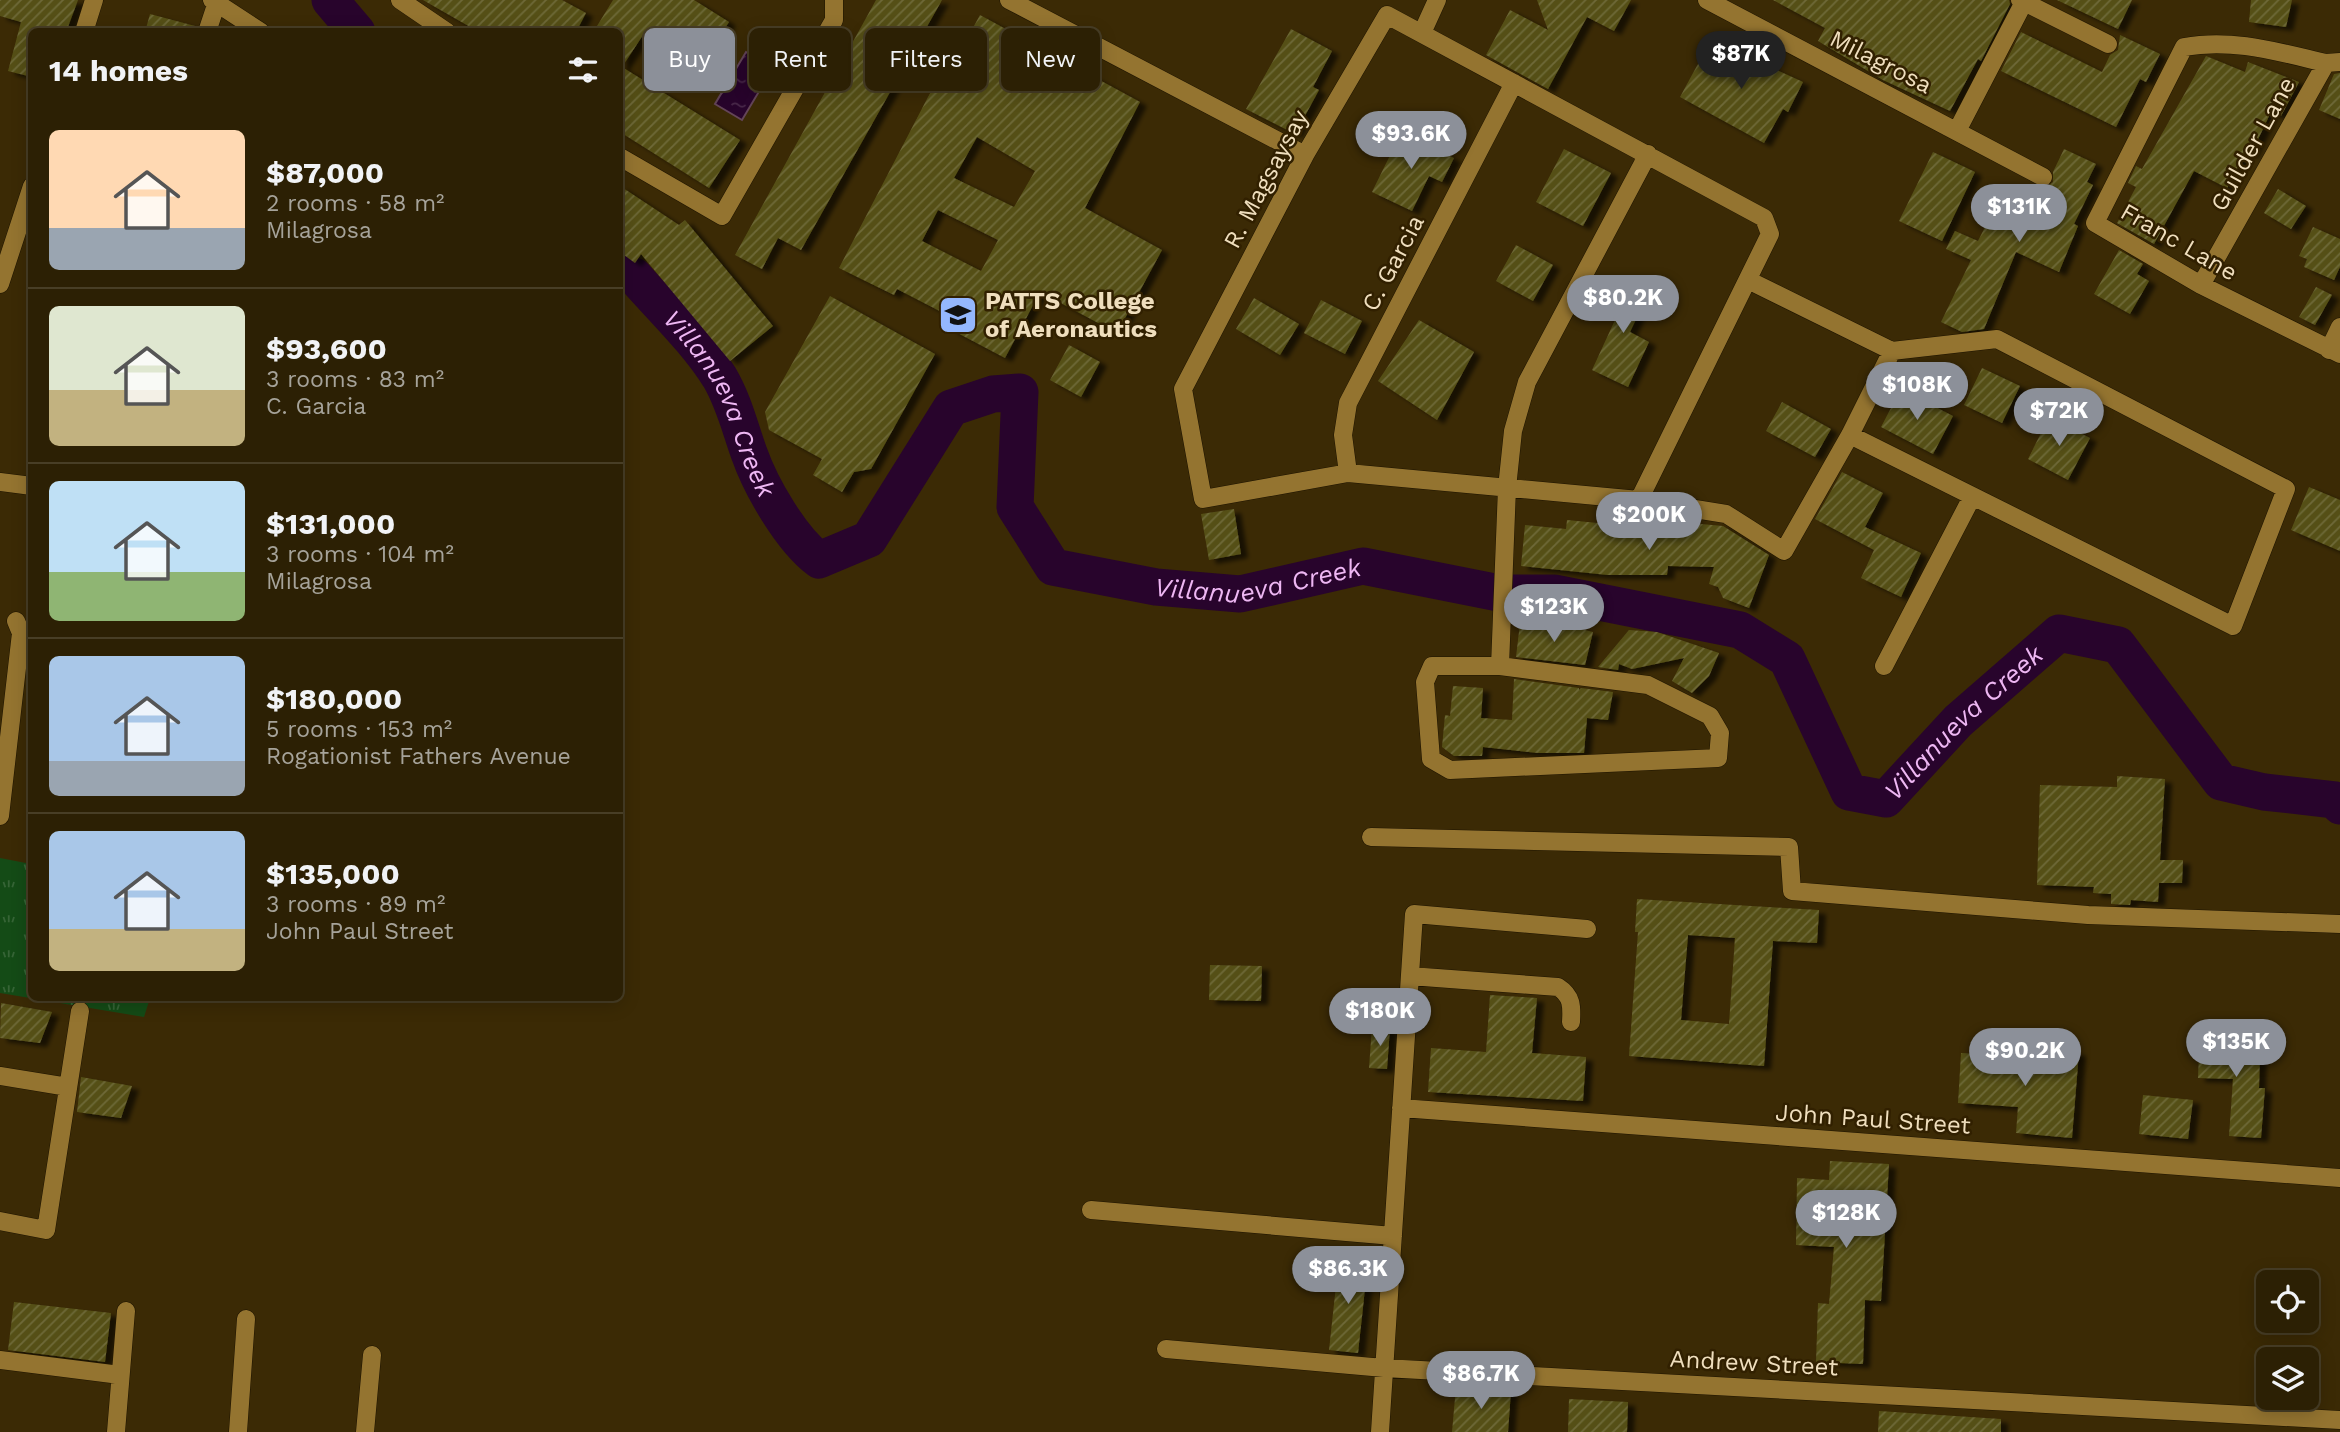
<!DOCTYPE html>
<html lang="en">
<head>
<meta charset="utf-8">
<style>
  :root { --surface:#2c2004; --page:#34280e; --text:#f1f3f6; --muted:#a6a39a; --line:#483e26; --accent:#8c9099 }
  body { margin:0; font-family:"Work Sans",sans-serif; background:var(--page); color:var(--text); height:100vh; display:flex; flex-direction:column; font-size:26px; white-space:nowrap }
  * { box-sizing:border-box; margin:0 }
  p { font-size:23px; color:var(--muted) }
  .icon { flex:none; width:38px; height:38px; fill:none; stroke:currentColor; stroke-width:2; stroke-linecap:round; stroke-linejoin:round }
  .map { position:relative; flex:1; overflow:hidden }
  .panel { position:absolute; left:28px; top:28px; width:595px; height:973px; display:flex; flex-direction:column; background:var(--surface); border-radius:10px; box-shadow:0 4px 18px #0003,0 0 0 2px var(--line) }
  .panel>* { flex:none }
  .guide { position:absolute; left:644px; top:28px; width:665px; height:63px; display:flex; gap:14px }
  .tools { position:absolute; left:2256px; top:1270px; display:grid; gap:14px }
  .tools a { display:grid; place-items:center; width:63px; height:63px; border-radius:10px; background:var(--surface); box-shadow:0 4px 18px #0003,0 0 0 2px var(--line); font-size:35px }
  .price { position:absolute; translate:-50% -60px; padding:0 16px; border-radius:24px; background:var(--accent); color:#fff; font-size:23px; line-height:46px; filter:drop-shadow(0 2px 4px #0008) }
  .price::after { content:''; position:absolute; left:50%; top:42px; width:21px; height:16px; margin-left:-10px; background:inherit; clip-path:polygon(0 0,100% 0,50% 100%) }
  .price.active { background:#222; color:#fff }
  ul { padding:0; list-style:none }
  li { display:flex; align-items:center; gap:21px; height:175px; padding:0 21px }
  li+li { border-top:2px solid var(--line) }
  li span { display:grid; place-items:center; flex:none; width:196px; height:140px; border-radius:10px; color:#555 }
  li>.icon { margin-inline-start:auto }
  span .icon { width:84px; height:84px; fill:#fffc; stroke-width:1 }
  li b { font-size:30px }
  h2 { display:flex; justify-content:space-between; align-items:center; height:84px; padding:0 21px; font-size:30px }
  .pill { padding:0 24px; border-radius:10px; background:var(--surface); box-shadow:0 4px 18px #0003,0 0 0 2px var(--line); font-size:24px; line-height:63px }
  .pill.active { background:var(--accent); color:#fff }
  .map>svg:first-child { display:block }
</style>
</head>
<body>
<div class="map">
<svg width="2340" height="1432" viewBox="0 0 2340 1432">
  <defs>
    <pattern id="grass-tufts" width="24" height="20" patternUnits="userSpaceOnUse" patternTransform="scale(1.75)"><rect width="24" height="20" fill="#144b16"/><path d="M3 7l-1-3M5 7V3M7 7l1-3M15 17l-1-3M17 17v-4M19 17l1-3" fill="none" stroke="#366436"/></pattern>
    <pattern id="water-ripples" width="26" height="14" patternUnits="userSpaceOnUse" patternTransform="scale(1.75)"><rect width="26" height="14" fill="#28042c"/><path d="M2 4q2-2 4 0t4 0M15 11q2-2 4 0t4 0" fill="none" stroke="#482849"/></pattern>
    <pattern id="building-hatch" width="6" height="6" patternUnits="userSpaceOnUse" patternTransform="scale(1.75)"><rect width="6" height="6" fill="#555018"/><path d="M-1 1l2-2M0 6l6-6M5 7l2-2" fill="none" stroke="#6e6938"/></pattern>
    <filter id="shadow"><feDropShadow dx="7" dy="4" stdDeviation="2" flood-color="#0009"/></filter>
  </defs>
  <rect width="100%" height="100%" fill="#3b2a05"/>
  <path fill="url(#grass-tufts)" d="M0,858L31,864L32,998H150L144,1017L0,993Z"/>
  <path fill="url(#water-ripples)" stroke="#644558" stroke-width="2" d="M746,52L773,68L742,120L715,104Z"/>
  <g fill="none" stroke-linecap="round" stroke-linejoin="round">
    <g stroke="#28042c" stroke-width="37">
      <path d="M330,0L357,32"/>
      <path id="s1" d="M620,274L634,276C662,308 697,341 720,378C734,402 740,428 749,453C761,487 791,539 819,560L869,539L951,408L993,394L1020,392L1015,507L1053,567L1156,587L1240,594L1363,566L1499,593H1554L1740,630L1787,659L1849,792L1886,799L1958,721L2059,633L2118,645L2221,782L2264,792L2335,800L2340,806"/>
    </g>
  </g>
  <path fill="url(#building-hatch)" fill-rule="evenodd" filter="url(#shadow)" d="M0,0H78L66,32H32V77L8,71L21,22L0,16Z
    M423,0H562L586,13L576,32H479Z
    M613,0H694L729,22L700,67L645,32L622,67L740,140L709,188L620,132V32H605L597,26Z
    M876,0H942L801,250L778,238L762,269L735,255Z
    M1537,0H1631L1614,31L1587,17L1548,89L1486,55L1510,10L1548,30Z
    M1773,0H2009L2010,4L1981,61L1978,59L1950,111L1883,80L1818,41L1825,28Z
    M2057,0H2132L2118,29Z
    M2251,0H2292L2286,27L2249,22Z
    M150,14L195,26V32H145Z
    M980,15L1140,102L1085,208L1162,250L1117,333L1040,292L1005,358L950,329L955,319L897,289L894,295L839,268L941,72L947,75ZM977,137L1035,171L1014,207L954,178ZM938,210L998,240L981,271L922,241Z
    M1291,29L1332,51L1313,87L1319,90L1295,134L1246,109Z
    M2021,32L2102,72L2110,55L2118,50L2120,35L2160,54L2146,82L2140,79L2116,127L2001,71Z
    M1711,40L1803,82L1788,112L1783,109L1764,143L1680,97Z
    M2206,56L2245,72L2248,62L2299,82L2281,116L2271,112L2251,154L2246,152L2227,188L2194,171L2154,244L2117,223L2136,187L2128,183L2136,166L2142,169Z
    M2340,73V119L2319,110L2334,74Z
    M1401,133L1454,158L1442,182L1429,176L1412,211L1372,192Z
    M1564,149L1611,173L1583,226L1536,202Z
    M2064,149L2096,164L2087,182L2093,185L2074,224L2078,226L2059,272L2016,252L1984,329L1962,332L1941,322L1971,260L1946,249L1955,231L1978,241L1989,219L2021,235L2045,188L2053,182V172Z
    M1933,152L1975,172L1942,241L1899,221Z
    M620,186L679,225L685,220L773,326L730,361L641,254L635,263L620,252Z
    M2278,189L2306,206L2291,229L2264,213Z
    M2313,227L2340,239V267L2334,280L2304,267L2307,259L2299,256Z
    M1516,245L1553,265L1533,301L1496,281Z
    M2119,250L2143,264L2137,274L2149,281L2130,314L2094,294Z
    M1623,278L1650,290L1630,332L1649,342L1628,387L1592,370L1615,320L1606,315Z
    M2316,287L2332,295L2315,325L2299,317Z
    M830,296L935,354L871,469L854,472L842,492L813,475L822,459L769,430L765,412Z
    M1254,298L1299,324L1280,355L1236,329Z
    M1321,300L1362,321L1345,354L1304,333Z
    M1419,320L1474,352L1437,420L1378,381Z
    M1069,345L1100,362L1081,397L1050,380Z
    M1982,368L2020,386L2002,423L1964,405Z
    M1901,389L1953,416L1933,454L1881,427Z
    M1782,402L1831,429L1815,457L1766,431Z
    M2049,417L2090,438L2068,480L2028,459Z
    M1842,472L1883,493L1865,527L1921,553L1901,597L1861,578L1874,550L1815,519Z
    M2309,487L2340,500V551L2291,530Z
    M1234,509L1241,554L1209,560L1201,514Z
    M1630,515L1678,530L1679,522L1723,526L1769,555L1749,608L1723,598L1718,587L1709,584L1714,567L1668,566L1667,575H1608L1521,566L1525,525L1566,529L1567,520L1628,526Z
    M1520,623L1563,629L1564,625L1593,632L1585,665L1516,657Z
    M1629,630L1657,632L1719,653L1709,676L1692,693L1672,681L1684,658L1632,669L1619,664L1618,670L1598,667Z
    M1514,679L1579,688V690L1581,688L1613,692L1608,720L1587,718L1584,753H1538L1483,747L1482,756H1454L1442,747L1445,715L1450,716L1453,686L1483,688L1481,718L1512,720Z
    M2117,776L2165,779L2160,860H2183L2182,883H2159L2158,902L2131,900L2130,905L2111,904V894L2093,893L2094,887L2037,885L2040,785L2117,787Z
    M1637,899L1819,910L1817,943L1773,941L1764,1066L1629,1056L1638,932H1635ZM1688,935L1735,938L1729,1024L1681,1020Z
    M1210,965L1262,966L1261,1001L1209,1000Z
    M1490,995L1537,998L1532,1053L1586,1057L1583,1101L1428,1092L1431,1048L1486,1052Z
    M1,1003L52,1012L40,1043L0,1038Z
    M2211,1025L2244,1028L2241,1054H2260L2259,1088H2265L2261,1138L2229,1136L2233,1079L2198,1078L2199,1052H2209Z
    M1372,1027L1390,1028L1387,1069L1369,1068Z
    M2023,1047L2079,1052L2072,1138L2016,1133L2018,1107L1958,1103L1961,1053L2023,1056Z
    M81,1077L132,1086L121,1118L77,1112Z
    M2143,1095L2193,1100L2188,1139L2139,1134Z
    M1830,1161L1889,1164L1881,1301L1865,1300L1863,1364L1816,1362L1818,1303L1829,1304L1834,1247L1796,1245L1797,1178L1829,1180Z
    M1339,1258L1368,1261L1358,1353L1329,1350Z
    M14,1302L111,1313L105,1362L8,1350Z
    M1456,1387L1511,1391L1508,1432H1452Z
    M1569,1399L1628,1402L1627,1432H1568Z
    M1879,1411L2001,1419V1432H1878Z"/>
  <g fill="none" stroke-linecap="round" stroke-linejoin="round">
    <g stroke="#1e1401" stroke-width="19">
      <path id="street" d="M212,0L261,32
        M400,0L447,32
        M1009,0L1305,155
        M1707,0L2043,177
        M2020,0L2108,44
        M84,32L94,0
        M207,32L217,2
        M1422,33L1437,0
        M2340,62L2326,63C2278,52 2233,38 2184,47L2095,223L2201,285L2340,354
        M1958,129L2024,2
        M620,157L722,216L834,20V0
        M1750,281L1892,351L1997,339L2286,489L2233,626L1850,435
        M0,284L32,186
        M2201,285L2326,63
        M2329,350L2340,327
        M1348,473L1343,435L1348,403L1514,83
        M0,482L32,486
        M1639,500L1770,234L1764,218L1387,15L1305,155L1183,389L1203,499L1348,473L1639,500L1726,514L1784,551L1850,435L1892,351
        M1432,666H1500L1648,685L1710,716L1720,733L1718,758L1450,770L1431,759L1425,682Z
        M1500,666L1507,488L1513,431L1527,382L1648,154
        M1884,666L1972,497
        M0,816L21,633L16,621
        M1371,837L1789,847L1792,891L2088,915L2340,924
        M1410,976L1558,987C1572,996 1572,1006 1571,1022
        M0,1076L68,1087
        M1401,1108L2340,1178
        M1091,1210L1393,1236
        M0,1221L46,1230L80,1011
        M1166,1349L1384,1368L2340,1420
        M0,1360L120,1375
        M116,1432L126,1311
        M238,1432L246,1319
        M365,1432L372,1355
        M1380,1432L1414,914L1587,929"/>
    </g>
    <use href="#street" stroke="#947430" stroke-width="18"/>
  </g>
  <defs>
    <g id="university-square" transform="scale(2.0125)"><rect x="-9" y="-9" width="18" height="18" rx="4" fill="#94b7fd" stroke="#312000"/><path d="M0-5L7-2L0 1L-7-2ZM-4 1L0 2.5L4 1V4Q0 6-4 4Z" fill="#111"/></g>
  </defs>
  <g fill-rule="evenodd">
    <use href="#university-square" x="958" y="315"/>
  </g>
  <g text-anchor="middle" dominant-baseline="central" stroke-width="5" stroke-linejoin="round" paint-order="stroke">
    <g font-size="24" fill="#efdebd" stroke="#312000">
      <text transform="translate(1881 62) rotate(27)">Milagrosa</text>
      <text transform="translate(2253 144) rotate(-61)">Guilder Lane</text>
      <text transform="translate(1266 179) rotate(-62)">R. Magsaysay</text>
      <text transform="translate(2179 242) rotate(30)">Franc Lane</text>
      <text transform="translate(1393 263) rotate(-62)">C. Garcia</text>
      <text transform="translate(1873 1119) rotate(4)">John Paul Street</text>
      <text transform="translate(1754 1363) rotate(3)">Andrew Street</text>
    </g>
    <g font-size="24" font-weight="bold" fill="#efdebd" stroke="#312000" text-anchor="start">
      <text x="985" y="301">PATTS College<tspan x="985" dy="28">of Aeronautics</tspan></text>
    </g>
    <g font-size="26" font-style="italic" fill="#eeb7f3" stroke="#312000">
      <text stroke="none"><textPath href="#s1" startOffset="170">Villanueva Creek</textPath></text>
      <text stroke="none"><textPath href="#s1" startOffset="1032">Villanueva Creek</textPath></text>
      <text stroke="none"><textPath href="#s1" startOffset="1871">Villanueva Creek</textPath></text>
    </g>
  </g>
</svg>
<div class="tools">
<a><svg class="icon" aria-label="locate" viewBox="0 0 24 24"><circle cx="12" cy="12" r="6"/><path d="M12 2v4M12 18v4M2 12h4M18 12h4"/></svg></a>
<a><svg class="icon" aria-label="layers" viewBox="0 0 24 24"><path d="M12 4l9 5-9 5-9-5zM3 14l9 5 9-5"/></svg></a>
</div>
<b class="price active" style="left:1741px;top:91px">$87K</b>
<b class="price" style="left:1411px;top:171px">$93.6K</b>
<b class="price" style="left:2019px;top:244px">$131K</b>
<b class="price" style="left:1623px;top:335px">$80.2K</b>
<b class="price" style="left:1917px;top:422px">$108K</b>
<b class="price" style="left:2059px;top:448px">$72K</b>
<b class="price" style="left:1649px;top:552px">$200K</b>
<b class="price" style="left:1554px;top:644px">$123K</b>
<b class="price" style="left:1380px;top:1048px">$180K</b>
<b class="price" style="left:2236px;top:1079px">$135K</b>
<b class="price" style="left:2025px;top:1088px">$90.2K</b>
<b class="price" style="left:1846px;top:1250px">$128K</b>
<b class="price" style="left:1348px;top:1306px">$86.3K</b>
<b class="price" style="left:1481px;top:1411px">$86.7K</b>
<div class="guide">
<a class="pill active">Buy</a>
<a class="pill">Rent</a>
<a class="pill">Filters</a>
<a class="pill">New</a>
</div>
<section class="panel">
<h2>14 homes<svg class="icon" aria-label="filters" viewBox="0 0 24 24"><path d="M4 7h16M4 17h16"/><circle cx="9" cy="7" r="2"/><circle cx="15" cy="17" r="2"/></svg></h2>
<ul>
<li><span style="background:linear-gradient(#ffd9b3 70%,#9aa5b1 0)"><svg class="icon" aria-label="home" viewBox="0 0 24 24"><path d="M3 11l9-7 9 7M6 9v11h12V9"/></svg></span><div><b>$87,000</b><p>2 rooms · 58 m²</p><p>Milagrosa</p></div></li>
<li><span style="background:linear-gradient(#dfe7d0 60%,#c2b280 0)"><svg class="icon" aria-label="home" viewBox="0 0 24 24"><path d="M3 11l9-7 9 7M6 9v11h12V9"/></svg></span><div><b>$93,600</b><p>3 rooms · 83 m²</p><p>C. Garcia</p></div></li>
<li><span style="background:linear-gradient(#bfe0f5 65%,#8fb573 0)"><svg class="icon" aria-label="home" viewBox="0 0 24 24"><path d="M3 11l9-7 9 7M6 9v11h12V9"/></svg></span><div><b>$131,000</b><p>3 rooms · 104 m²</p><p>Milagrosa</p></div></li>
<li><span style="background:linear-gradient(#a9c7e8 75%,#9aa5b1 0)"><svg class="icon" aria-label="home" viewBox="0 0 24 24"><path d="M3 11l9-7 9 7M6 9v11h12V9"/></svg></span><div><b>$180,000</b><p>5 rooms · 153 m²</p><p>Rogationist Fathers Avenue</p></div></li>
<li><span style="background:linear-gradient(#a9c7e8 70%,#c2b280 0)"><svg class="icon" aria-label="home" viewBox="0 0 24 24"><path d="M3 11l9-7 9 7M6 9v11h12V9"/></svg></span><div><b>$135,000</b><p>3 rooms · 89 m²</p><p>John Paul Street</p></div></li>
</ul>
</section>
</div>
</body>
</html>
